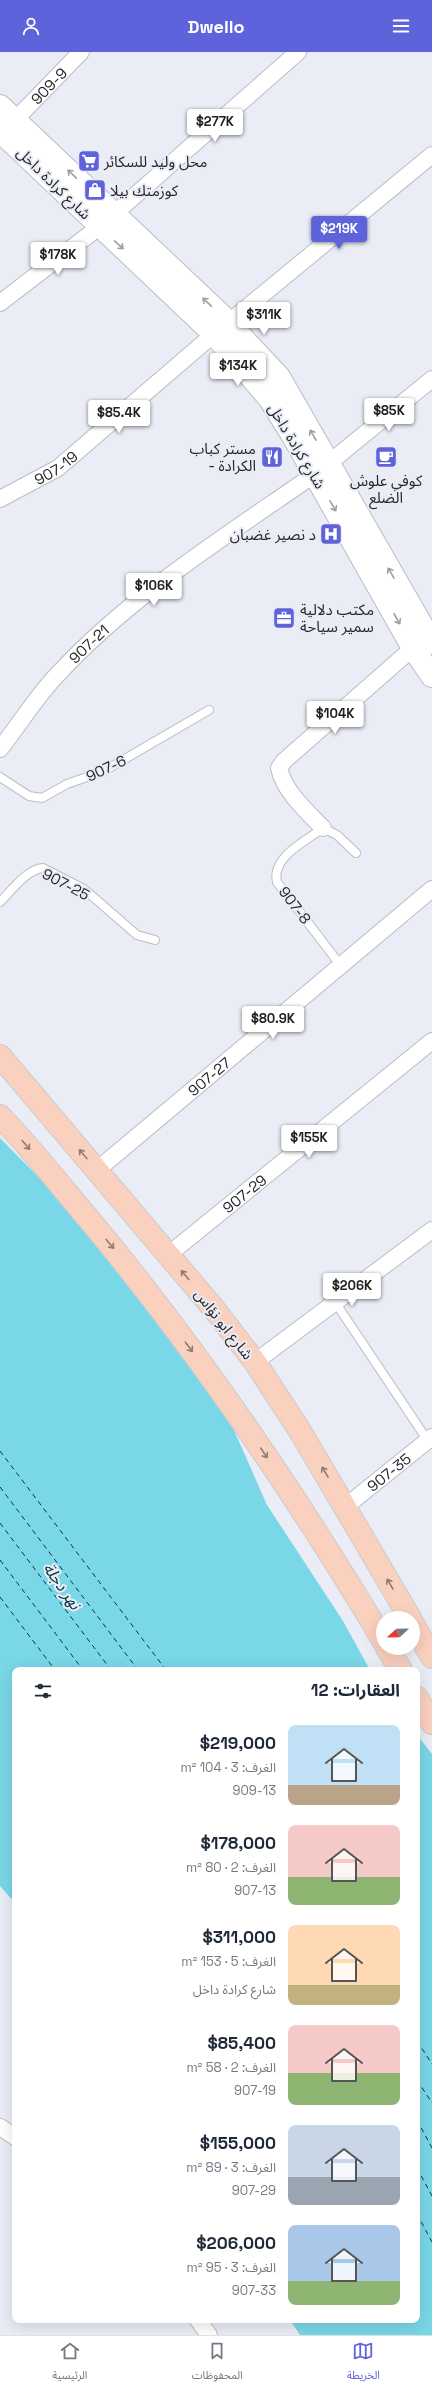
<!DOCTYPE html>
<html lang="ar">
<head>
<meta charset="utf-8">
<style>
  :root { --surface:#fff; --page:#f6f6f7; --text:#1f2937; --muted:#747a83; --line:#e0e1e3; --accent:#5f63db }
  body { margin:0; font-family:"Space Grotesk","Noto Sans Arabic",sans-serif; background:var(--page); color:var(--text); direction:rtl; height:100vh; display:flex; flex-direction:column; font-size:15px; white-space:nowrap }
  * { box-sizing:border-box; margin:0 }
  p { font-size:13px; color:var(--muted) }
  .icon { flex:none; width:22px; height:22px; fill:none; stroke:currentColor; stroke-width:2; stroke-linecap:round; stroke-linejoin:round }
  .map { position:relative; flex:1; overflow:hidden; direction:ltr }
  .panel { position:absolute; left:12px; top:1615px; width:408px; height:656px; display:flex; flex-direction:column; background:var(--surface); border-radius:8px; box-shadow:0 4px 16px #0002; direction:rtl }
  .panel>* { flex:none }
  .needle { width:26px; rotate:248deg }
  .fabs { position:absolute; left:376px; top:1559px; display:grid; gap:8px }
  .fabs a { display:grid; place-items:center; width:44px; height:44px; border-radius:50%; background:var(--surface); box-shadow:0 4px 16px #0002; font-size:20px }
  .price { position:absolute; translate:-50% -34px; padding:0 9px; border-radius:4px; background:#fff; color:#222; font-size:13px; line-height:26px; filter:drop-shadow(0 1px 2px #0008) }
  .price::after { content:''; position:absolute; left:50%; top:24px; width:12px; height:9px; margin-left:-6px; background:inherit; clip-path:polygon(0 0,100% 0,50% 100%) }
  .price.on { background:var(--accent); color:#fff }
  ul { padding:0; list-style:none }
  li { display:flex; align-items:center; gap:12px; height:100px; padding:0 20px }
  li span { display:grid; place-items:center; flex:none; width:112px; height:80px; border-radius:8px; color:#555 }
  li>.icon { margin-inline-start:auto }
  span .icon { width:48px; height:48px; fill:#fffc; stroke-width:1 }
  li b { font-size:17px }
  h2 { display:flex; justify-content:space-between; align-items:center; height:48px; padding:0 20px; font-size:17px }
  header { display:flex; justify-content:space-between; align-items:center; height:52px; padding:0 20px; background:var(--accent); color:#fff; font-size:18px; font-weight:700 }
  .tabs { display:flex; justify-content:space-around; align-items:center; height:56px; border-top:1px solid var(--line); background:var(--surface); font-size:11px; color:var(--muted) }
  .tabs a { display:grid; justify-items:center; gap:2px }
  .tabs .on { color:var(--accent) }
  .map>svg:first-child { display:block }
</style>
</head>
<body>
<header><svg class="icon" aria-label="menu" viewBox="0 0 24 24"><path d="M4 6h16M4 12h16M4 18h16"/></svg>Dwello<svg class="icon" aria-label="person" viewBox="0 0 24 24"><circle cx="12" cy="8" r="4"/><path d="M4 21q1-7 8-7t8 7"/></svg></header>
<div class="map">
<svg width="432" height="2283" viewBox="0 0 432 2283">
  <rect width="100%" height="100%" fill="#eaecf6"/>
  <path fill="#79d7e7" d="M0,1086L73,1160L131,1228L229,1367L267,1453L343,1569L370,1618H15V1851L0,1834Z
    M417,1683L432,1702V2283H300L290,2268H417Z"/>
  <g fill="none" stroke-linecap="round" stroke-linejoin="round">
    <path stroke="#08373e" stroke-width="1" stroke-dasharray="5 4" stroke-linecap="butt" d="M0,1399L166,1618
      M0,1435L138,1618
      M0,1471L111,1618
      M0,1508L83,1618
      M0,1545L55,1618
      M417,1989L432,2012
      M417,2028L432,2051
      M417,2068L432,2096
      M417,2116L432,2144
      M417,2162L432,2190"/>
    <g stroke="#bbbcc6" stroke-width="10">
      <path id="service" d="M0,725L29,744L42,746L67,732L104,719L209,658
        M0,850C11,839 27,817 43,816L84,837L137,883L155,888
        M341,914L277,830C271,805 306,789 323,776L337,783L356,801
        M335,1250L428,1389"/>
    </g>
    <g stroke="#bbbcc6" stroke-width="18">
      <g id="minor">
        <path id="s1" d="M15,68L81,0"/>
        <path d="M114,162L298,0"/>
        <path d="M0,251L99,175"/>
        <path d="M228,271L432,103"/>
        <path d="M329,411L432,327"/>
        <path id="s2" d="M0,447L58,416L214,282"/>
        <path id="s3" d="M0,697C19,673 36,645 57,623C131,543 226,484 315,422"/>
        <path d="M323,776C306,759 284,739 279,716L284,709L413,596"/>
        <path id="s4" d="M97,1118L432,837"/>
        <path id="s5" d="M168,1203L432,989"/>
        <path d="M255,1310L432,1178"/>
        <path id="s6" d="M345,1455L432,1385"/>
        <path d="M0,2075L15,2085"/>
        <path d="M198,2268L209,2283"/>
      </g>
    </g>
    <g stroke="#bbbcc6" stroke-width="24">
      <path id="secondary" d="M0,54L221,263L279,325L432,591
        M0,79L214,282L269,346L293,384L413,596L432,624"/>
    </g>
    <g stroke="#cbcbcc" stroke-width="24">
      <path id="primary" d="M0,1004L214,1257L255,1310L300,1379L410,1566
        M0,1064C27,1092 52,1123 77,1153C192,1289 292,1436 383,1588
        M413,1572L432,1605
        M387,1596L401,1618
        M417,1646L432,1671"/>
    </g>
    <use href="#service" stroke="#fff" stroke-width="8"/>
    <use href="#minor" stroke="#fff" stroke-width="16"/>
    <use href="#secondary" stroke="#fff" stroke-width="22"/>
    <use href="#primary" stroke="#fad0bf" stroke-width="22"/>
  </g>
  <defs><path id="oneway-shaft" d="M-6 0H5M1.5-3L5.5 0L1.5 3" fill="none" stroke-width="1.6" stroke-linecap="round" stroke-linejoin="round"/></defs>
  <g stroke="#9d9e9f">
    <use href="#oneway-shaft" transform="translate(72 122) rotate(-136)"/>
    <use href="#oneway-shaft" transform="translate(119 193) rotate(43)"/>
    <use href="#oneway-shaft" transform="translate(207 250) rotate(-137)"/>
    <use href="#oneway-shaft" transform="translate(313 383) rotate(-120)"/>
    <use href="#oneway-shaft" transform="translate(333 454) rotate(60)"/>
    <use href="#oneway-shaft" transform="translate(391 521) rotate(-120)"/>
    <use href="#oneway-shaft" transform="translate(397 567) rotate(61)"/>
  </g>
  <g stroke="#907c74">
    <use href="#oneway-shaft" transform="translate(26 1093) rotate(50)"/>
    <use href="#oneway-shaft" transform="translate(83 1102) rotate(-130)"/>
    <use href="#oneway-shaft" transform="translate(110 1192) rotate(50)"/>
    <use href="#oneway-shaft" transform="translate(185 1223) rotate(-130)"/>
    <use href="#oneway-shaft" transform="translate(189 1295) rotate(53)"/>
    <use href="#oneway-shaft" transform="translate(264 1401) rotate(56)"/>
    <use href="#oneway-shaft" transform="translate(325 1420) rotate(-121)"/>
    <use href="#oneway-shaft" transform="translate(390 1532) rotate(-120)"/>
  </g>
  <defs>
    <g id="supermarket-square" transform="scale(1.15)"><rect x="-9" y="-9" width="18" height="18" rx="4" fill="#5f63db" stroke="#eaecf6"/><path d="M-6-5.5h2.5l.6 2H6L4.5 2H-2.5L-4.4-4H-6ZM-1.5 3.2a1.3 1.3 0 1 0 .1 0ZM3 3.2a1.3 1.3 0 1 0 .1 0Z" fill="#fff"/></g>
    <g id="shop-square" transform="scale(1.15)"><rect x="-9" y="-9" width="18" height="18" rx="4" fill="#5f63db" stroke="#eaecf6"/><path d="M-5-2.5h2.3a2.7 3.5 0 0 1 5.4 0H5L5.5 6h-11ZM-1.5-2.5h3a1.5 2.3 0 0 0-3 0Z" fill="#fff"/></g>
    <g id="restaurant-square" transform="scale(1.15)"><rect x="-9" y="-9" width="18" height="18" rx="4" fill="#5f63db" stroke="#eaecf6"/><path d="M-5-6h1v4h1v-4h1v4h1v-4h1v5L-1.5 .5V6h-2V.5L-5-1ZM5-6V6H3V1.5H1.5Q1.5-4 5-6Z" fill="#fff"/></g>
    <g id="cafe-square" transform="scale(1.15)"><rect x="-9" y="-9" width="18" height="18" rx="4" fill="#5f63db" stroke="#eaecf6"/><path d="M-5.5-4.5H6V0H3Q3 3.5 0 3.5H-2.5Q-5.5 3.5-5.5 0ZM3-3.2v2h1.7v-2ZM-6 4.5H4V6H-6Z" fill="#fff"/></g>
    <g id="hospital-square" transform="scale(1.15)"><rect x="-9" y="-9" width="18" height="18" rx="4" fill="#5f63db" stroke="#eaecf6"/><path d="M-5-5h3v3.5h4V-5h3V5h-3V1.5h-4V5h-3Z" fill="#fff"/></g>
    <g id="office-square" transform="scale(1.15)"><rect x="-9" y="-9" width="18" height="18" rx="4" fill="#5f63db" stroke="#eaecf6"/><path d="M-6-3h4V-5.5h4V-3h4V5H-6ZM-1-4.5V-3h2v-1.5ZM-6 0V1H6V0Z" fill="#fff"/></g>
  </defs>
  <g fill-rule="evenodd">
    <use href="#supermarket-square" x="89" y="109"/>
    <use href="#shop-square" x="95" y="138"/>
    <use href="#restaurant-square" x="272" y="405"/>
    <use href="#cafe-square" x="386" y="405"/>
    <use href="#hospital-square" x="331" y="482"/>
    <use href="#office-square" x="284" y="566"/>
  </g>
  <g text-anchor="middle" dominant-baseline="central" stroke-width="4" stroke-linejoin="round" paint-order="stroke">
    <g font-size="15" fill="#26272a" stroke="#eaecf6">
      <text stroke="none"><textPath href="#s1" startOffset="48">909-9</textPath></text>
      <text transform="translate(54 131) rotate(44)">شارع كرادة داخل</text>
      <text transform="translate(297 394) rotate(59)">شارع كرادة داخل</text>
      <text stroke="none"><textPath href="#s2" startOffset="64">907-19</textPath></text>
      <text stroke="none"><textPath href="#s3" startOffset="138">907-21</textPath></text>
      <text transform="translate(106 716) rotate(-25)">907-6</text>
      <text transform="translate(66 832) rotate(28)">907-25</text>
      <text transform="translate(295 853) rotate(53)">907-8</text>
      <text stroke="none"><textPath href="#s4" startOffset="146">907-27</textPath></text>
      <text stroke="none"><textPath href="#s5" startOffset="98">907-29</textPath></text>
      <text transform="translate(224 1272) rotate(52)">شارع ابو نؤاس</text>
      <text stroke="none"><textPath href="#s6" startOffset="56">907-35</textPath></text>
    </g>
    <g font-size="15" fill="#26272a" stroke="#eaecf6" text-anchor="start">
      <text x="104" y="109">محل وليد للسكائر</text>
      <text x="110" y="138">كوزمتك بيلا</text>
      <text x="256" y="396" text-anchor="end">مستر كباب<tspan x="256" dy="17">- الكرادة</tspan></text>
      <text x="386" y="428" text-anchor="middle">كوفي علوش<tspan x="386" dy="17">الضلع</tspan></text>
      <text x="316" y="482" text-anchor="end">د نصير غضبان</text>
      <text x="300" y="557">مكتب دلالية<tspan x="300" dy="17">سمير سياحة</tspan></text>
    </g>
    <g font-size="16" font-style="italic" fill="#08373e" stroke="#eaecf6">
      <text transform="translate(62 1534) rotate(55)">نهر دجلة</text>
    </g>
  </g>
</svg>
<div class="fabs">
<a><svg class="needle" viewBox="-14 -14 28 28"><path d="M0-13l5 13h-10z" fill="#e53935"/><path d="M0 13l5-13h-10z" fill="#747a83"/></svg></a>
</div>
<b class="price" style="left:215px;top:91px">$277K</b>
<b class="price on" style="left:339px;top:198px">$219K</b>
<b class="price" style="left:58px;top:224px">$178K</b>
<b class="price" style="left:264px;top:284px">$311K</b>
<b class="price" style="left:238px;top:335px">$134K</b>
<b class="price" style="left:389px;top:380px">$85K</b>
<b class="price" style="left:119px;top:382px">$85.4K</b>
<b class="price" style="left:154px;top:555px">$106K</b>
<b class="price" style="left:335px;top:683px">$104K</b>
<b class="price" style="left:273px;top:988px">$80.9K</b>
<b class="price" style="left:309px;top:1107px">$155K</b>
<b class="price" style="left:352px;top:1255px">$206K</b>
<section class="panel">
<h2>العقارات: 12<svg class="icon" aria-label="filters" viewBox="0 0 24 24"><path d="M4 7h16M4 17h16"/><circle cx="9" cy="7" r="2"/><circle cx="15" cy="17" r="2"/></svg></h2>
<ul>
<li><span style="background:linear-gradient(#bfe0f5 75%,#b9a48a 0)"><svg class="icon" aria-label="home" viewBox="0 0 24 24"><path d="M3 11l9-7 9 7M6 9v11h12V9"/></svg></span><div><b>$219,000</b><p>الغرف: 3 · 104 m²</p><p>909-13</p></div></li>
<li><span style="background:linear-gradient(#f6c9c9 65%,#8fb573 0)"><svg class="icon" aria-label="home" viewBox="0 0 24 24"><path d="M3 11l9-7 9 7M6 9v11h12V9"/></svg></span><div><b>$178,000</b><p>الغرف: 2 · 80 m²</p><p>907-13</p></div></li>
<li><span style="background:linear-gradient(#ffd9b3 75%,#c2b280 0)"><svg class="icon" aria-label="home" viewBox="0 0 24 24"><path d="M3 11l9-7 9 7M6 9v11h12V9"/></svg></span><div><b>$311,000</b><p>الغرف: 5 · 153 m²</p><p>شارع كرادة داخل</p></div></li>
<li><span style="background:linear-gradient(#f6c9c9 60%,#8fb573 0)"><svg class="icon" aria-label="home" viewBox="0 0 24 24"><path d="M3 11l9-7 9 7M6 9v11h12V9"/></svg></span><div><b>$85,400</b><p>الغرف: 2 · 58 m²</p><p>907-19</p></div></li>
<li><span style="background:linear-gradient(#c9d6e8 65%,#9aa5b1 0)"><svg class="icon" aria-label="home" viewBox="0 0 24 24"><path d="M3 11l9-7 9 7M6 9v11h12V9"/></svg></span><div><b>$155,000</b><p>الغرف: 3 · 89 m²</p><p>907-29</p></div></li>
<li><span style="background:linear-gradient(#a9c7e8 70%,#8fb573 0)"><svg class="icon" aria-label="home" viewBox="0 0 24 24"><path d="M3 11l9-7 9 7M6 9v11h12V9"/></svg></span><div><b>$206,000</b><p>الغرف: 3 · 95 m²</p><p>907-33</p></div></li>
</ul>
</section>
</div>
<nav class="tabs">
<a class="on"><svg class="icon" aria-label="map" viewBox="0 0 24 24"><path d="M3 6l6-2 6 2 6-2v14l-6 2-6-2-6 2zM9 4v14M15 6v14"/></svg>الخريطة</a>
<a><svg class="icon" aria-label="saved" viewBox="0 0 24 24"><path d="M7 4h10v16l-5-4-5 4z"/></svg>المحفوظات</a>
<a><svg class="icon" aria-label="home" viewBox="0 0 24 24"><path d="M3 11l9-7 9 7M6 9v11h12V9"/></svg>الرئيسية</a>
</nav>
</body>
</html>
